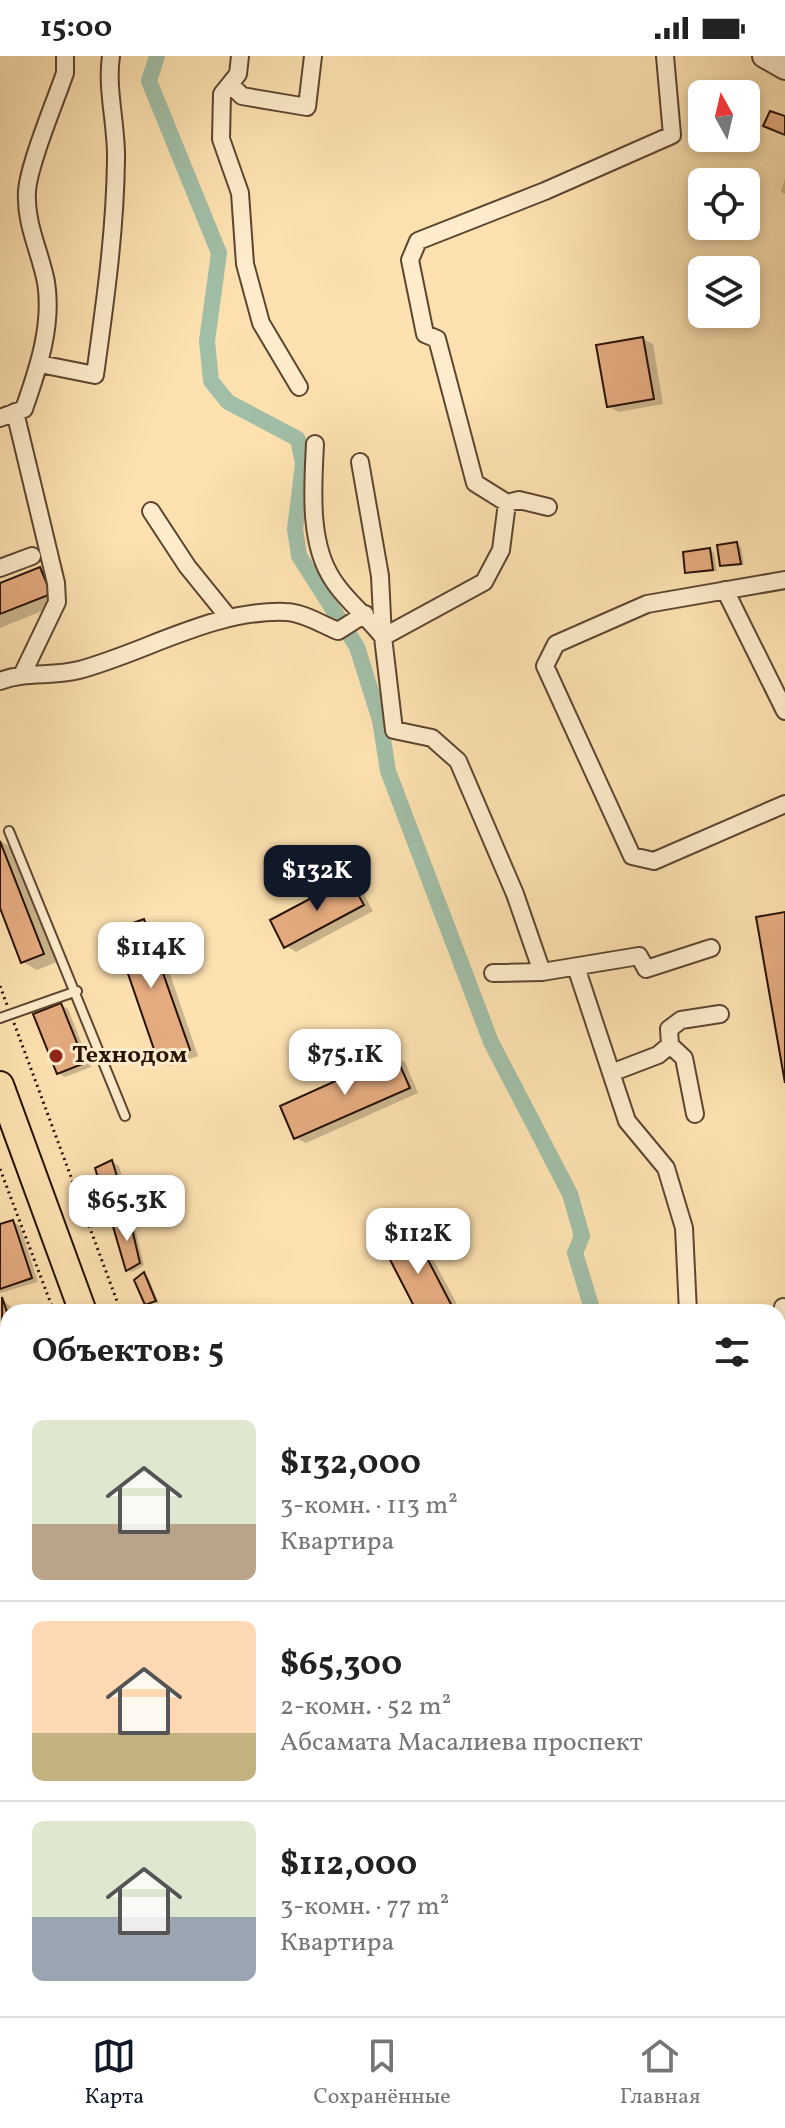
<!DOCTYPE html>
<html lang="ru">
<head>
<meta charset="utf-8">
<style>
  :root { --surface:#fff; --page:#f2f2f2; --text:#222; --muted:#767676; --line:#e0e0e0; --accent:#111827 }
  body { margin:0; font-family:Vollkorn,serif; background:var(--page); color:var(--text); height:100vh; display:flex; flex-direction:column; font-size:30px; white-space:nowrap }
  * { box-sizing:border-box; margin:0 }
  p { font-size:26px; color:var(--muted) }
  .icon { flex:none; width:44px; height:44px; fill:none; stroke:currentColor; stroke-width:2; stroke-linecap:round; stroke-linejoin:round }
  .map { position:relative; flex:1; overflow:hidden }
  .details { position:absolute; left:0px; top:1248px; width:786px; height:712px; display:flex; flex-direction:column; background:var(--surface); border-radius:24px 24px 0 0; box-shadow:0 4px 12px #0003 }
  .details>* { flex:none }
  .needle { width:52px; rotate:352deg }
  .buttons { position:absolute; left:688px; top:24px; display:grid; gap:16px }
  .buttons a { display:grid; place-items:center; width:72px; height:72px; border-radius:12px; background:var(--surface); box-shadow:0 4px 12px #0003; font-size:40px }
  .price { position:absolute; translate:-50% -68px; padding:0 18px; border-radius:16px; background:#fff; color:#222; font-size:26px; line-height:52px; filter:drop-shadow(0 2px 4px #0008) }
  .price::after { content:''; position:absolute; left:50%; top:48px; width:24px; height:18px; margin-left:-12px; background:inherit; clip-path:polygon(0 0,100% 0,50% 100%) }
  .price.on { background:var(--accent); color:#fff }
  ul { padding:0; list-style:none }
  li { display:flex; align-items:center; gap:24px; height:200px; padding:0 32px }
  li+li { border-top:2px solid var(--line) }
  li span { display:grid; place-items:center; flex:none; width:224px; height:160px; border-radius:12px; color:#555 }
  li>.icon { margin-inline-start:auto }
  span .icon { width:96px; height:96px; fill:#fffc; stroke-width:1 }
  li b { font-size:34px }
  h2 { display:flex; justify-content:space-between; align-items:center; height:96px; padding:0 32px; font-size:34px }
  .status { display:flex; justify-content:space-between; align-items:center; height:56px; padding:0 40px; background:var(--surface); direction:ltr }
  .status svg { height:22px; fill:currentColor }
  .tabs { display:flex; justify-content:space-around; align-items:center; height:112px; border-top:2px solid var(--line); background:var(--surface); font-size:22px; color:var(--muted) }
  .tabs a { display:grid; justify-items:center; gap:4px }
  .tabs .on { color:var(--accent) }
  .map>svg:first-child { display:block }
</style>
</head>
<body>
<div class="status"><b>15:00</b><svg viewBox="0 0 49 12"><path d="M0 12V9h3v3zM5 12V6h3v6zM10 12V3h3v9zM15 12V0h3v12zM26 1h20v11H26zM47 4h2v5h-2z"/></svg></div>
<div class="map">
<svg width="785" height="1960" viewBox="0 0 785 1960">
  <rect width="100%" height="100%" fill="#fde1b1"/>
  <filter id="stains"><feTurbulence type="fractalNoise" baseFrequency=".0025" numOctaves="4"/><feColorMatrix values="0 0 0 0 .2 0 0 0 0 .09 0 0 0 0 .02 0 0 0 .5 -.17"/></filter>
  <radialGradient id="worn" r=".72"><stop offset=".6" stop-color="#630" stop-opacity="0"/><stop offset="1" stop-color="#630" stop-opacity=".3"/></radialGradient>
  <path fill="#0003" d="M785,122V138L781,136Z
    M643,283L653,288L663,348L618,356L609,350Z
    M737,489L741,491L744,509H722Z
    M710,494L714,497L717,515L687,516Z
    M40,513L54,521L64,546L0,572V529Z
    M0,785L14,793L57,906L37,914L23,906L0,846Z
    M349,824L359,829L373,855L296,896L286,890Z
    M144,865L154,871L198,1000L170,1010L160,1004Z
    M61,949L68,953L91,1011L65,1021L58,1017Z
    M395,1001L405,1006L418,1037L306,1087L296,1082Z
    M112,1106L119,1110L134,1161L121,1154L119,1157L133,1165L144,1209L132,1216L128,1214L98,1113Z
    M13,1166L20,1170L38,1226L0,1237V1170Z
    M414,1179L423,1184L461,1256H419Z
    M144,1219L148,1221L159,1247H147Z
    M1,1243L18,1256H8V1334L0,1320Z
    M6,1337L8,1338V1423L0,1401V1339Z
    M8,1494V1530L0,1532V1497Z
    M778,1566L785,1570V1669L778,1648Z
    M8,1678V1716L0,1719V1681Z
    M8,1768V1806L0,1810V1772Z
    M785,1775V1809L778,1811V1778Z
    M778,1822L785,1842V1918L778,1914Z
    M8,1862V1906L0,1909V1866Z
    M54,1952H84L88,1960H49Z
    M171,1952H210V1960H171Z
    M260,1952H305L308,1960H263Z"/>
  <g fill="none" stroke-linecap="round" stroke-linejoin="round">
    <path stroke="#a1bea6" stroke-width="16" d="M157,0L149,25L219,197L207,285L211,325L228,346L298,383L303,408L295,473L299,500L357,591L380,664L388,715L491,986L570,1138L582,1180L575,1197L593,1256
      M778,1450L785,1467"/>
  </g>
  <path fill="#e5ac80" stroke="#281205" stroke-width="2" d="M770,55L785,60V79L763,70Z
    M643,281L654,343L607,351L596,289Z
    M737,486L741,508L720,510L717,489Z
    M710,492L713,514L685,517L683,496Z
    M40,511L51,538L0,558V527Z
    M0,785L44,898L21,907L0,852Z
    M349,822L364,849L284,892L270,864Z
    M785,856V1027L756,861Z
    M144,863L190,994L158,1005L113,874Z
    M61,947L85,1007L57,1018L33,958Z
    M395,998L410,1032L294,1083L280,1050Z
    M112,1104L129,1160L112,1167L95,1112Z
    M129,1160L140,1207L126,1215L112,1167Z
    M13,1164L32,1222L0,1233V1168Z
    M414,1177L454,1254L451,1256H417L384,1192Z
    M144,1216L156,1245L145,1249L134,1224Z
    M2,1241L8,1259V1331L3,1333Z
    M7,1335L8,1339L7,1427L0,1407V1337Z
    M8,1492V1521L0,1524V1495Z
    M778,1564L785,1585V1675L778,1654Z
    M8,1676V1703L0,1706V1679Z
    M8,1766V1793L0,1796V1770Z
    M785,1773V1803L778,1805V1776Z
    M778,1853L785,1872V1905L778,1908Z
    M8,1860V1892L0,1895V1863Z
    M49,1952H80L84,1960H47L44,1954Z
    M169,1952H201V1960H169Z
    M258,1952H299L302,1960H261Z
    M382,1952H434L435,1954L420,1960H385Z"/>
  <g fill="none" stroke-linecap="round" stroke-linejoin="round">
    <g stroke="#5d4630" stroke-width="12">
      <path id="service" d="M9,775L125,1060
        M0,962L77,935
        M0,1739L8,1736
        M429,1960L446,1952
        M609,1960L614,1952"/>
    </g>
    <g stroke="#5d4630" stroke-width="20">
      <path id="minor" d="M240,0L238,18L222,38L221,83L240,137L245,208L261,267L299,331
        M230,28L242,40L307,51L313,0
        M40,308L95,319C105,247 115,177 116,104C117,70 106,34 111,0
        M15,356L56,527L57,546L22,619
        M0,362L24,353C38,313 53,269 46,226C40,195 25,168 27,135C29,108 55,46 65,17V0
        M315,388C313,430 308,487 333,524C346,545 368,561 383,581L484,526L501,494L507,447
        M360,406L380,520L383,581L394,674L432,682L458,705L515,838L542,916
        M548,451L519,444L507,447L475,427L437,283L425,278L410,204L418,185L545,135L672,79L665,0
        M151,455L187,510L229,562
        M0,512L32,500
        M785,524L647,548L556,588L545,610L632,800L654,805L785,748
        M725,534L785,655
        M0,625C25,615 52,621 79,614C146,596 214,553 286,556C302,556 323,569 338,575L365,558
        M576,911L627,1065L666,1112L684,1172L688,1256
        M493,917L542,916L639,900L646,913L711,892
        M670,989L684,1002L695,1058
        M611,1017L658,999L670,989L669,973L681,964L720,958
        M783,1251L785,1261
        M778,1420L785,1434
        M0,1440L8,1438
        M0,1849L8,1846
        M0,1918L8,1910
        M20,1952L24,1960
        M149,1952L150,1960"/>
    </g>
    <g stroke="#5d4630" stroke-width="26">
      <path id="tertiary" d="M764,0L785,12"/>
    </g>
    <g stroke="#281205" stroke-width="28">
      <path id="secondary" d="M0,1596L8,1593"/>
    </g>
    <g stroke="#281205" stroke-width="30">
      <path id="primary" d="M0,1029L83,1256
        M324,1952L328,1960
        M351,1952L354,1960"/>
    </g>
    <path stroke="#281205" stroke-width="3" stroke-dasharray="2 4" stroke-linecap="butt" d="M0,930L7,949
      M14,967L121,1256
      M0,1113L54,1256
      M0,1334L8,1333
      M0,1634L8,1630
      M778,1916L785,1915"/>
    <use href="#service" stroke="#feeccc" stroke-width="8"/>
    <use href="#minor" stroke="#feeccc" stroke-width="16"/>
    <use href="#tertiary" stroke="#feeccc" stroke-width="22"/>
    <use href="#secondary" stroke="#feeccc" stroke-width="24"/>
    <use href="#primary" stroke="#fde1b1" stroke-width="26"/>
  </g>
  <circle fill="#8f2418" stroke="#feeccc" stroke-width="3" cx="56" cy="1000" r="8"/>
  <g text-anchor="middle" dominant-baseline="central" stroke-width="6" stroke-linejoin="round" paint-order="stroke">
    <g font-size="24" font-weight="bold" fill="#281205" stroke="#feeccc" text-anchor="start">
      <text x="72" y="1000">Технодом</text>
    </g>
  </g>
  <rect width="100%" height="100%" filter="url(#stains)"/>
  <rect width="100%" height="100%" fill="url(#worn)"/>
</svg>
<div class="buttons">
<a><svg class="needle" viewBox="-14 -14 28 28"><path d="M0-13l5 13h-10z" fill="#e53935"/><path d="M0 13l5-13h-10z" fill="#767676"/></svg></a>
<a><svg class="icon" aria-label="locate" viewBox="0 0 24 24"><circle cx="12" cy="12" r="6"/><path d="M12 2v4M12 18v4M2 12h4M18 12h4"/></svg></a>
<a><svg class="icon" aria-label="layers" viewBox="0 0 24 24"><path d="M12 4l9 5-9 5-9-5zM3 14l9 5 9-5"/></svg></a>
</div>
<b class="price on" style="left:317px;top:857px">$132K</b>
<b class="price" style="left:151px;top:934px">$114K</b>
<b class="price" style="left:345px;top:1041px">$75.1K</b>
<b class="price" style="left:127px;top:1187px">$65.3K</b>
<b class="price" style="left:418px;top:1220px">$112K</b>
<section class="details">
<h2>Объектов: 5<svg class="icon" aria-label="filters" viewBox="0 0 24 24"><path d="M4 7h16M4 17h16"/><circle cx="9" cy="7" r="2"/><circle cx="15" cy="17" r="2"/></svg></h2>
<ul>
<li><span style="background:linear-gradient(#dfe7d0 65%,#b9a48a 0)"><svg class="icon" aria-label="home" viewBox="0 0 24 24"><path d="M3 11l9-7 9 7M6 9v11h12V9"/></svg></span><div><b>$132,000</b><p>3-комн. · 113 m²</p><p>Квартира</p></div></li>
<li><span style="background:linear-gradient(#ffd9b3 70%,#c2b280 0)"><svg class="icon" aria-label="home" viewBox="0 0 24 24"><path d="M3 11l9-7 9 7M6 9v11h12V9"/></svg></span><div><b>$65,300</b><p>2-комн. · 52 m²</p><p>Абсамата Масалиева проспект</p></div></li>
<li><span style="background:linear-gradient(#dfe7d0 60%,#9aa5b1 0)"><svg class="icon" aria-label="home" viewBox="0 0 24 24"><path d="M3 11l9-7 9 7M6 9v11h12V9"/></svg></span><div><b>$112,000</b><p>3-комн. · 77 m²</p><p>Квартира</p></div></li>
</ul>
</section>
</div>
<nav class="tabs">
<a class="on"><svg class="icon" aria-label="map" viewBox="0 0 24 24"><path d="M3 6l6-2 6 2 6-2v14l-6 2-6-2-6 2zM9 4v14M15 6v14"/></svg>Карта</a>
<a><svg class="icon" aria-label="saved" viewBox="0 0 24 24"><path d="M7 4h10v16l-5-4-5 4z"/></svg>Сохранённые</a>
<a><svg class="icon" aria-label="home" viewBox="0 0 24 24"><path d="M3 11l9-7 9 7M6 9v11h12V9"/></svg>Главная</a>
</nav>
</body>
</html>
